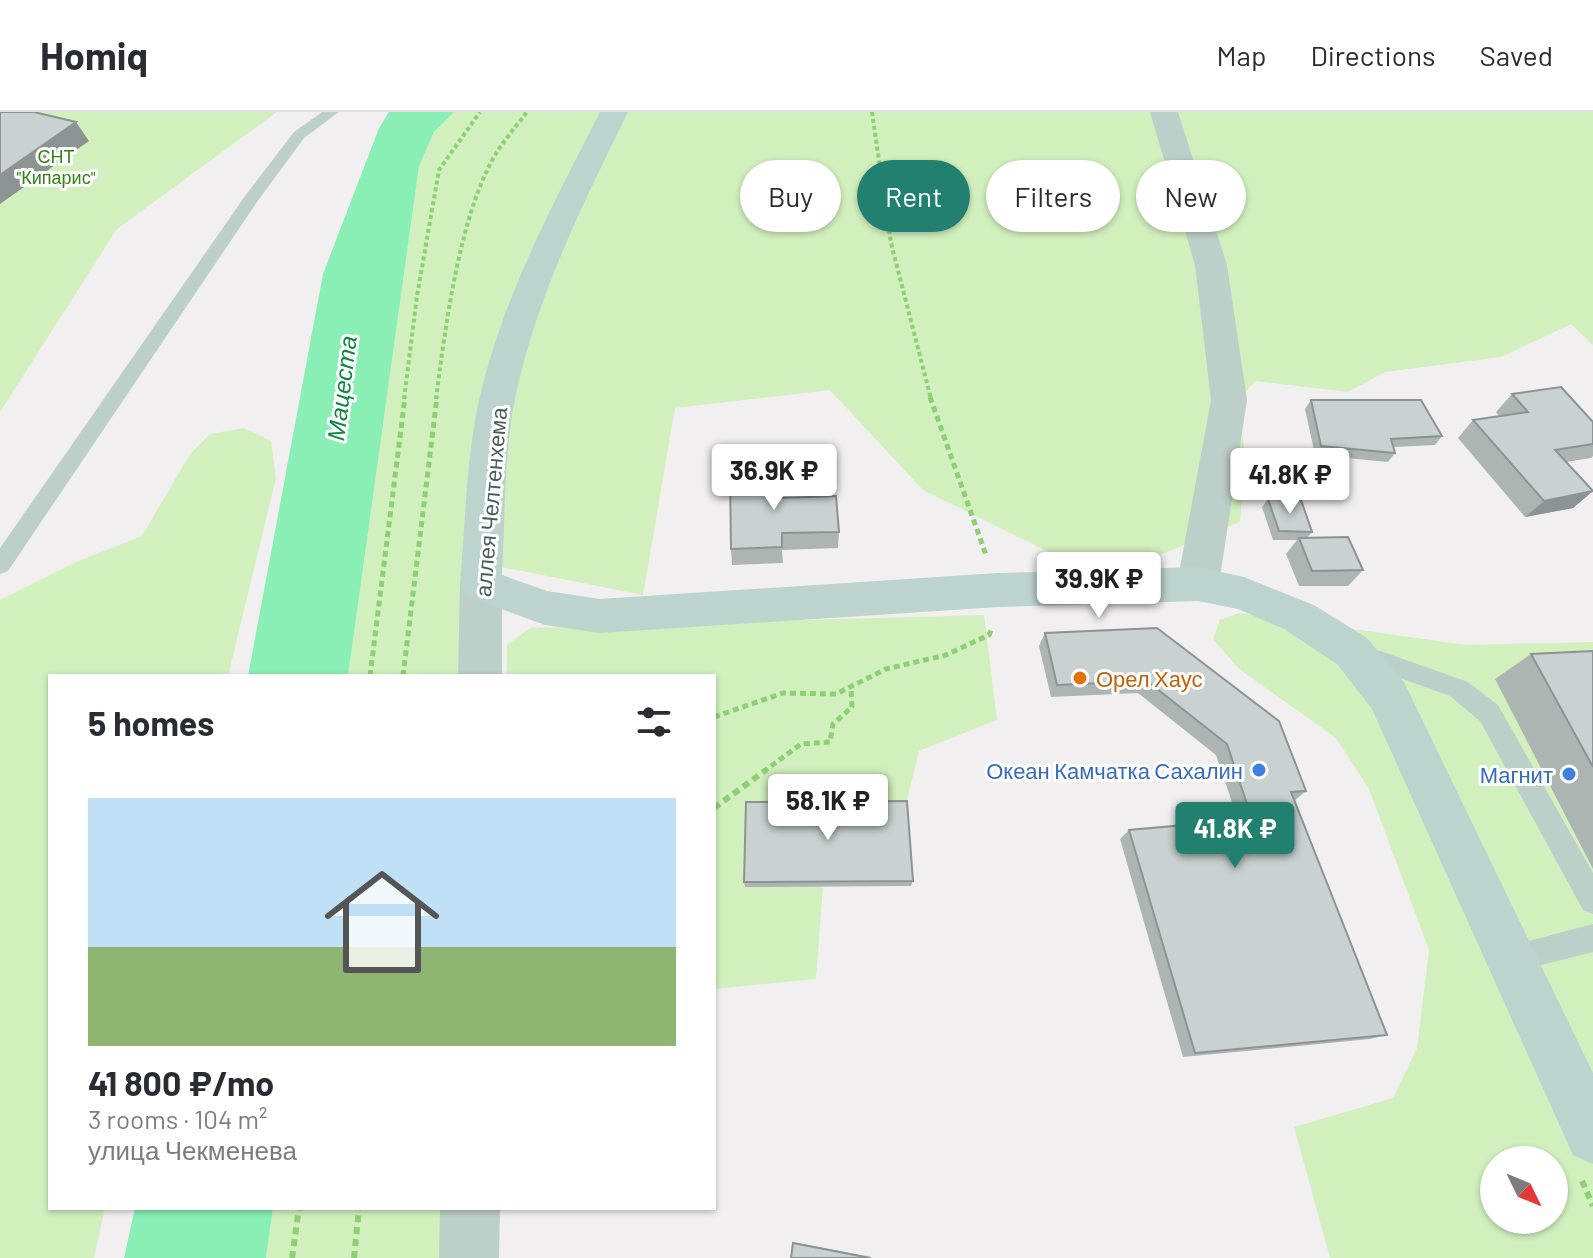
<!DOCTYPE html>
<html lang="en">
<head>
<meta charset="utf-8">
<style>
  :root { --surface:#fff; --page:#f7f7f7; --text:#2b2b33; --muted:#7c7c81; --line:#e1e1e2; --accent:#21806f }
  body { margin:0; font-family:Barlow,sans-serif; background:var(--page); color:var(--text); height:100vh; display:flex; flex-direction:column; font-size:30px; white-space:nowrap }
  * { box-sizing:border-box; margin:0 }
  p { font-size:26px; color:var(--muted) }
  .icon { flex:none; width:44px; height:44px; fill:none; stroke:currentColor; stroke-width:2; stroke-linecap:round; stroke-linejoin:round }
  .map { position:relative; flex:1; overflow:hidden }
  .sheet { position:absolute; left:48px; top:562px; width:668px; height:536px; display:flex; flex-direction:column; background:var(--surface); border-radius:0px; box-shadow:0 2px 6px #0004 }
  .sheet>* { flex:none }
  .top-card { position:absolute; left:740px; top:48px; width:732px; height:72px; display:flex; gap:16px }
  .needle { width:52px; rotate:133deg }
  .buttons { position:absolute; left:1480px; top:1034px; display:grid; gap:16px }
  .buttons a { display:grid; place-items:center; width:88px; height:88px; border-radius:50%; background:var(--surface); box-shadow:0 2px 6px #0004; font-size:40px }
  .price { position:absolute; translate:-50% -68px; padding:0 18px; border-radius:8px; background:#fff; color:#222; font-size:26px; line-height:52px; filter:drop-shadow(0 2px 4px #0008) }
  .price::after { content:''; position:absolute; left:50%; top:48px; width:24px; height:18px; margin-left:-12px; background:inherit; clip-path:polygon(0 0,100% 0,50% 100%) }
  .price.on { background:var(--accent); color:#fff }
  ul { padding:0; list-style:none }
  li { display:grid; align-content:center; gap:16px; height:424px; padding:0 40px }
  li span { display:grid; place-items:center; height:248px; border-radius:0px; color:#555 }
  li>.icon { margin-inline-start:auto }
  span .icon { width:144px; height:144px; fill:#fffc; stroke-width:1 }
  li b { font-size:34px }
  h2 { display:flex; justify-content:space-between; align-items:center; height:96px; padding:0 40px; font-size:34px }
  .pill { padding:0 28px; border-radius:36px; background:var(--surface); box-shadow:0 2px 6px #0004; font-size:28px; line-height:72px }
  .pill.on { background:var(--accent); color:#fff }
  header { display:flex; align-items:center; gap:48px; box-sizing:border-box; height:112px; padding:0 40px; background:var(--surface); border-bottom:2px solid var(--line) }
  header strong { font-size:38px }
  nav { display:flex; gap:44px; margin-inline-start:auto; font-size:28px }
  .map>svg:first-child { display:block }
</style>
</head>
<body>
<header>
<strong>Homiq</strong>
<nav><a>Map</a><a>Directions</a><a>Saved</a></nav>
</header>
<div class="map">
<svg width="1593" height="1146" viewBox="0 0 1593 1146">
  <rect width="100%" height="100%" fill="#f2eff1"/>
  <path fill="#d1f0bd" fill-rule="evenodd" d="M0,0H277L117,117L0,300Z
    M454,0H1593V233L1571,212L1501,245L1385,260L1348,280L1255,269L1238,289L1245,344L1240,410L1160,443L1051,441L923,378L830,278L675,296L643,483L486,452L479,564H348L419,54L434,20Z
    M244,316L271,329L276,366L228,564H50V1096H105L94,1146H0V488L76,450L142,424L190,342L210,322Z
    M1239,501L1466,533L1593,530V1146H1330L1294,1015L1393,986L1417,936L1429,838L1369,677L1336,626L1239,557L1213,527L1220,508ZM1494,1048H1554V1108H1494Z
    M984,503L997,608L919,639L905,695L823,774L816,867L714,877V564H507V533L530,516Z
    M273,1096H456L454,1146H266Z"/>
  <path fill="#89efb4" d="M389,0H454L434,20L419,54L348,564H248L323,162L379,16Z
    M135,1096H273L266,1146H124Z"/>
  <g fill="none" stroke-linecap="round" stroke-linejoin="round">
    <path stroke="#8dcf74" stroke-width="4" stroke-dasharray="4 3" stroke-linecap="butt" d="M872,0L891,131L931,287
      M404,287L417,184L439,58L480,0
      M436,287C445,217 460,99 497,40C506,26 517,13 527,0"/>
    <path stroke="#8dcf74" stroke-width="5" stroke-dasharray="6 4" stroke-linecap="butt" d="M930,285L986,443
      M370,564L405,285
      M403,564L437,285
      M714,605L783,581L836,582L886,557L946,543L989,523L992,516
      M763,660L801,632L830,630L833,612L852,595L851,575"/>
    <path stroke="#8dcf74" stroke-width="6" stroke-dasharray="7 5" stroke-linecap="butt" d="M714,696L766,658
      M1582,1069L1593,1094
      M292,1146L299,1096
      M354,1146L359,1096"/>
    <path fill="#bdcfc9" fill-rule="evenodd" d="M322,0H339L304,26L257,90L8,459L0,462V436L245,84L294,20Z
      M1358,531L1468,570L1498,593L1593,761V802L1583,798L1480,609L1450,584L1350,548L1346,541L1350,534Z
      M1593,812V840L1509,861L1499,857L1495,847L1499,837Z"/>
    <path fill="#bdcfc9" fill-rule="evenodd" d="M1150,0H1178L1227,153L1247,288L1219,472L1213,484L1198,489L1183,484L1177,472L1211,288L1195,153Z
      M481,455L496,460L502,472V564H458L460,472L466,460Z
      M440,1096H500L499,1146H439Z"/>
    <path fill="#bdd4ce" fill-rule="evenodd" d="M600,0H628C581,96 530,197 512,303C504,356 505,410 502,463L547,479L600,487L998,461L1198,455L1244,465L1314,493L1367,526L1404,570L1593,961V1052L1573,1043L1372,597L1337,552L1284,517L1238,497L1198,489L998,495L600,521L545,513L466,484L460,472C465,416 466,358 476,303C497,196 551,96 600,0Z"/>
  </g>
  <path fill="#adb5b3" d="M1512,282L1593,310V344L1591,346L1566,350L1593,379L1573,396L1525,405L1458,326L1473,308L1499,304L1496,300Z
    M1311,288L1442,324L1435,333L1394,335L1395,341L1388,350L1315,343L1305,297Z
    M780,386L839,420L838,436L782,438L783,451L732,453L731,437Z
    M1268,387L1312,420L1307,426L1363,458L1348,474H1299L1286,442L1297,428H1273L1262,395Z
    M1157,516L1306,679L1294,689L1387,923L1370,927L1183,945L1120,727L1129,718L1238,708L1216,643L1138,581L1051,585L1039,534L1045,521Z
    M1593,539V757L1495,567L1531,542Z
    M913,769L911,774L745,775L744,770Z
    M793,1130L871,1145L872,1146H791Z"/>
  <path fill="#8d9392" d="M76,10L89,29L0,92V63Z
    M1593,379L1573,396L1525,405L1544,389Z"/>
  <path fill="#c9d2d0" stroke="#8d9392" stroke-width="2" d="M0,0H34L76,10L0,63Z
    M1561,275L1593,310V332L1555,338L1593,379L1544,389L1473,308L1528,300L1512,282Z
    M1311,288H1421L1442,324L1391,327L1395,341L1321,334Z
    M780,361V386L836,384L839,420L782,421V435L731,437L730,362Z
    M1268,387L1301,388L1312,420L1279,419Z
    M1348,425L1363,458L1312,459L1299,426Z
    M1157,516L1279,609L1306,679L1291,680L1387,923L1195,941L1129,718L1252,707L1227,632L1147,569L1057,573L1045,521Z
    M1593,539V655L1531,542Z
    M907,689L913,769L744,770L746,690Z
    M793,1131L870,1146H791Z"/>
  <circle fill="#e8710a" stroke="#fff" stroke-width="3" cx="1080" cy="566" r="8"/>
  <g fill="#3f7fe0" stroke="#fff" stroke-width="3">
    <circle cx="1259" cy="658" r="8"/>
    <circle cx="1569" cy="662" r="8"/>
  </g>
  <g text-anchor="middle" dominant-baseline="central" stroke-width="6" stroke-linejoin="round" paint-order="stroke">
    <g font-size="18" fill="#338215" stroke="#fff">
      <text x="56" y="44">СНТ<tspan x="56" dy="21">"Кипарис"</tspan></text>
    </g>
    <g font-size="22" fill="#475d57" stroke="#fff">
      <text transform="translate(490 390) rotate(-85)">аллея Челтенхема</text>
    </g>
    <g font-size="22" fill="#c56008" stroke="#fff" text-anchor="start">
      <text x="1096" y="566">Орел Хаус</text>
    </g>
    <g font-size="22" fill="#366cbe" stroke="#fff" text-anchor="end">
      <text x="1243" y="658">Океан Камчатка Сахалин</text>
      <text x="1553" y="662">Магнит</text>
    </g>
    <g font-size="24" font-style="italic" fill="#0a8840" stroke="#fff">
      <text transform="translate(341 276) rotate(-83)">Мацеста</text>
    </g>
  </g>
</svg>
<div class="buttons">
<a><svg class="needle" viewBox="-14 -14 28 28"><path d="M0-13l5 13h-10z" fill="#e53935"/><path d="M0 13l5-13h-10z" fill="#7c7c81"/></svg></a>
</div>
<b class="price" style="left:774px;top:400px">36.9K ₽</b>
<b class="price" style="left:1290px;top:404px">41.8K ₽</b>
<b class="price" style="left:1099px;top:508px">39.9K ₽</b>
<b class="price" style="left:828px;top:730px">58.1K ₽</b>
<b class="price on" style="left:1235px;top:758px">41.8K ₽</b>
<div class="top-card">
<a class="pill">Buy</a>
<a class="pill on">Rent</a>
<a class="pill">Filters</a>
<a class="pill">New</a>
</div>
<section class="sheet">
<h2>5 homes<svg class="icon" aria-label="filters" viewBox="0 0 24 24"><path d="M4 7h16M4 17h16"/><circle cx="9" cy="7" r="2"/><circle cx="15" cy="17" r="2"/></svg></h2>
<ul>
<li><span style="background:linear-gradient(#bfe0f5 60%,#8fb573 0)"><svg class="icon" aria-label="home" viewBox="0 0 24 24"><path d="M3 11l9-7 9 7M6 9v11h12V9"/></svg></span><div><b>41 800 ₽/mo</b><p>3 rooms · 104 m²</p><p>улица Чекменева</p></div></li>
</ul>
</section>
</div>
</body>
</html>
